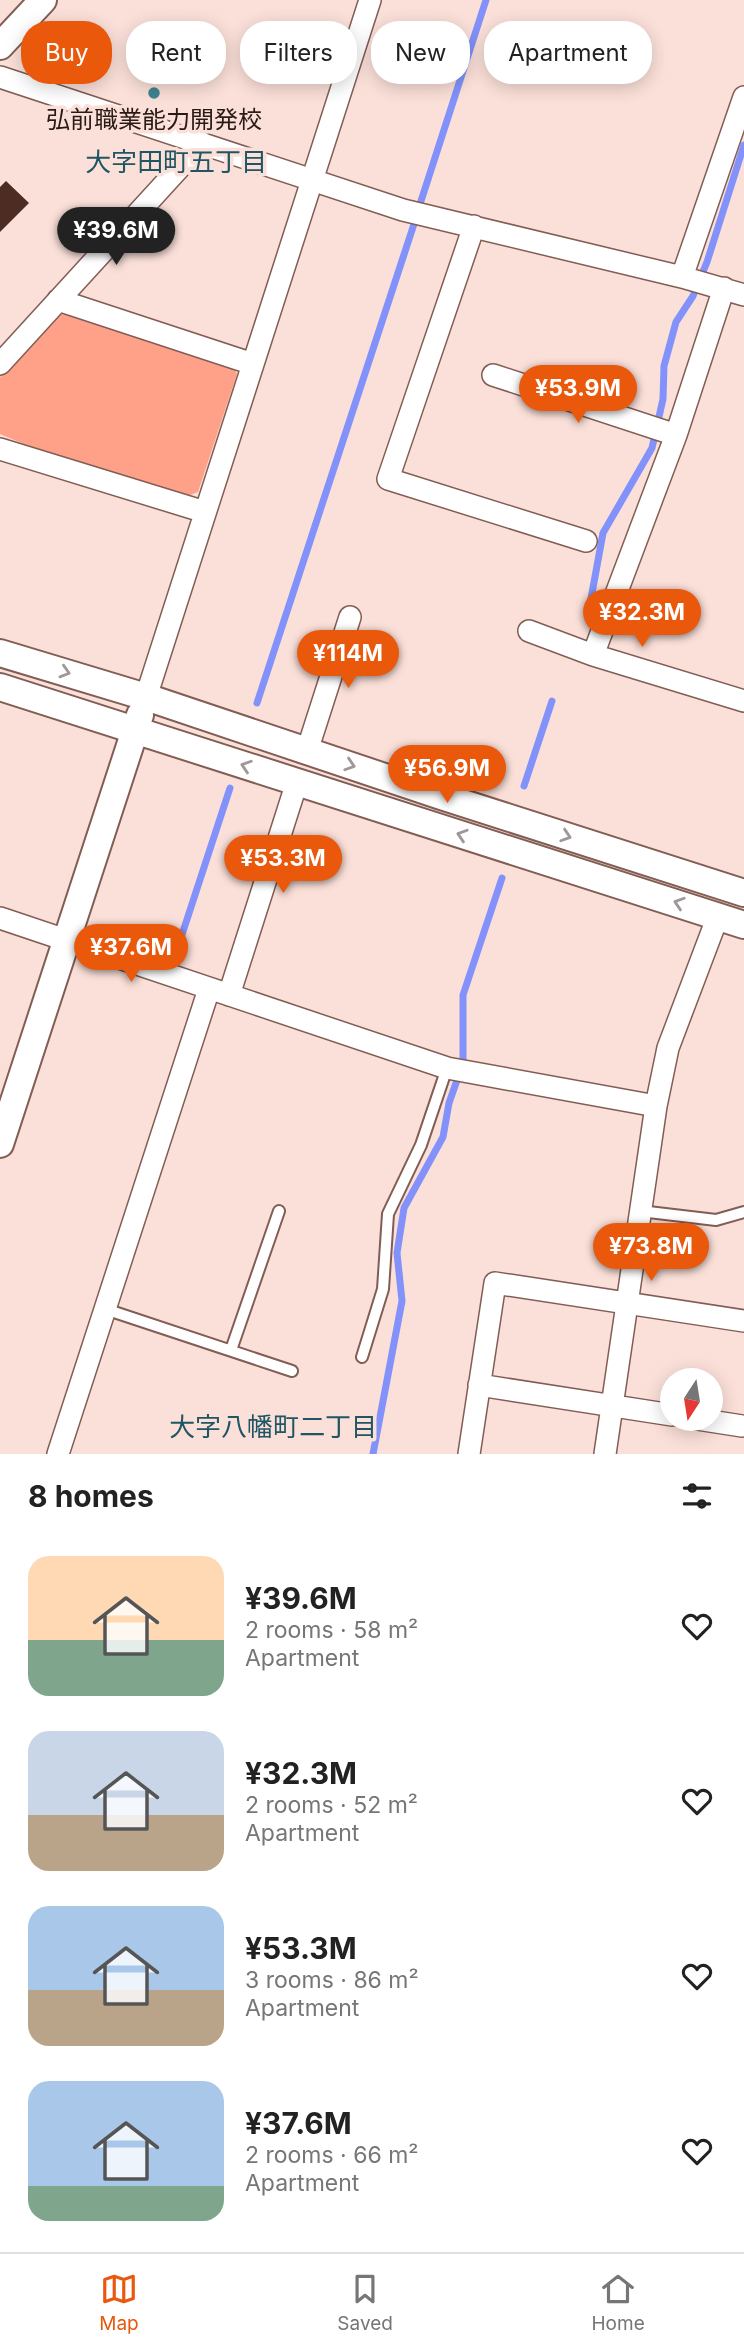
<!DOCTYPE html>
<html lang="en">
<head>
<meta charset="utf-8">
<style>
  :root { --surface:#fff; --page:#f6f6f6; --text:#222; --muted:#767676; --line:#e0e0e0; --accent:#ea580c }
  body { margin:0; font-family:Inter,"Noto Sans JP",sans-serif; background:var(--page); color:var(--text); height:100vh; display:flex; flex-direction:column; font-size:26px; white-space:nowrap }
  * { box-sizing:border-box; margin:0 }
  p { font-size:23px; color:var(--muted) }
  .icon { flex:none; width:38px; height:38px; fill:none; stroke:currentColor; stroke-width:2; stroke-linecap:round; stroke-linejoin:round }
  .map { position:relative; height:1454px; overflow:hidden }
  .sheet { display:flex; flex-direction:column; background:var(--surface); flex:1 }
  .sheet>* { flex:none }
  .top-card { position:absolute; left:21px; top:21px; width:704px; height:63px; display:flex; gap:14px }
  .needle { width:46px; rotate:192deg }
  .tools { position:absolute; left:660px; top:1368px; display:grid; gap:14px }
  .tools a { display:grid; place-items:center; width:63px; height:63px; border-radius:50%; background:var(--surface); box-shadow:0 4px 18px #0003; font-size:35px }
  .price { position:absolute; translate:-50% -60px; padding:0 16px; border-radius:24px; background:var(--accent); color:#fff; font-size:23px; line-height:46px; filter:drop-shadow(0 2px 4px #0008) }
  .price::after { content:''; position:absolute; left:50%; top:42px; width:21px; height:16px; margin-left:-10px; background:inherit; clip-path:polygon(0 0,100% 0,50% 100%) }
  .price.selected { background:#222; color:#fff }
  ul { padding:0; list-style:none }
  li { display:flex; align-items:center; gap:21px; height:175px; padding:0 28px }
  li span { display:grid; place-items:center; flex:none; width:196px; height:140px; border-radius:21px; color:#555 }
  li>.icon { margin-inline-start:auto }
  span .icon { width:84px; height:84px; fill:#fffc; stroke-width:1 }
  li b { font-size:30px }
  h2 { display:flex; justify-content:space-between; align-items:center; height:84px; padding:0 28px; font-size:30px }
  .tag { padding:0 24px; border-radius:28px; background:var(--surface); box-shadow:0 4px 18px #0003; font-size:24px; line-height:63px }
  .tag.selected { background:var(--accent); color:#fff }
  .dock { display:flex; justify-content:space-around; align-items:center; height:98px; border-top:2px solid var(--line); background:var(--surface); font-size:19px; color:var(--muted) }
  .dock a { display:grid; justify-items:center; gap:4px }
  .dock .selected { color:var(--accent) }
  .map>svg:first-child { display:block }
</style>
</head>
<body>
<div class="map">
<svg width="744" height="1454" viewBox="0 0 744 1454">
  <rect width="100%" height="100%" fill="#fbe0d9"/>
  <path fill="#ffa189" d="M70,314L232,364L237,374L198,492L185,497L57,458L0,434V377L56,315Z"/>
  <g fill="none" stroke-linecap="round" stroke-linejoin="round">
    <path stroke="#8292fa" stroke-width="7" d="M421,201L486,0
      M588,615L603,533L652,448L663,399L664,366L676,322L693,296L707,262L744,145
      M257,703L414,224
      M524,786L552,701
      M174,959L230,788
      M373,1454L402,1301L397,1253L404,1208L443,1137L449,1103L463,1063V995L502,878"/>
  </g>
  <path fill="#4d2c23" d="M6,181L29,203L0,232V187Z"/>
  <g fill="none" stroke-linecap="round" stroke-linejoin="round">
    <g stroke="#825d54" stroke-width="14">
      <path id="service" d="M640,1211L716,1220L744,1212
        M105,1309L292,1371
        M231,1350L279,1211
        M362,1357L383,1289L388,1214L421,1145L447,1068"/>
    </g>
    <g stroke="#825d54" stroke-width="24">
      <path id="minor" d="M0,77L403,210L682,277L744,295
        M474,226L388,479L586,541
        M682,277L744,97
        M58,300L253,364
        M0,364L202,143
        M493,375L676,435
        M0,449L205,512
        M529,631L593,655L744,701
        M593,655L676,435L724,288
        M146,697L370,0
        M307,751L350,617
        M0,918L447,1068L656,1106
        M229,995L297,782
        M479,1385L672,1415
        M697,1419L742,1426
        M58,1454L209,989
        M469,1454L495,1283L744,1321
        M605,1454L656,1106L668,1048L718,916"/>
    </g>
    <g stroke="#825d54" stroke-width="30">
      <path id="tertiary" d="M0,46L43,0
        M0,653L146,697L441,796L744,893
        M0,687L744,925
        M0,1144L140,715"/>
    </g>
    <use href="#service" stroke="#fff" stroke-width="10"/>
    <use href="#minor" stroke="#fff" stroke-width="21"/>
    <use href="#tertiary" stroke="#fff" stroke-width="26"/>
  </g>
  <defs><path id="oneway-chevron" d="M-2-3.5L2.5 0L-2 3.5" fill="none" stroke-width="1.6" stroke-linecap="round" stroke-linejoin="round" transform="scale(1.75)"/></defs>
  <g stroke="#9f9896">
    <use href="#oneway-chevron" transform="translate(65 672) rotate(17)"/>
    <use href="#oneway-chevron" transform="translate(350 765) rotate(18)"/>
    <use href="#oneway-chevron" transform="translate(246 766) rotate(-162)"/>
    <use href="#oneway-chevron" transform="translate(462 835) rotate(-162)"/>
    <use href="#oneway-chevron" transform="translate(566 836) rotate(18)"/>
    <use href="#oneway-chevron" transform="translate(679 903) rotate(-162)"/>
  </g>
  <circle fill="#408393" stroke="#fbe0d9" stroke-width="2.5" cx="154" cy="93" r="7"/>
  <g text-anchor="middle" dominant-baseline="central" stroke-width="7" stroke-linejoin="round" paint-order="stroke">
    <g font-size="24" fill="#2a1a16" stroke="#fbe0d9">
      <text x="154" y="119">弘前職業能力開発校</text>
    </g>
    <g font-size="26" fill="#205663" stroke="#fbe0d9">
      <text x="176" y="161">大字田町五丁目</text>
      <text x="273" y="1426">大字八幡町二丁目</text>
    </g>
  </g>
</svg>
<div class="tools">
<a><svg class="needle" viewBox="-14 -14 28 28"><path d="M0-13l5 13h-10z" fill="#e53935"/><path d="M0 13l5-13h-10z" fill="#767676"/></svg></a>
</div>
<b class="price selected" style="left:116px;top:267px">¥39.6M</b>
<b class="price" style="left:578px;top:425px">¥53.9M</b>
<b class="price" style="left:642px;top:649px">¥32.3M</b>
<b class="price" style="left:348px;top:690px">¥114M</b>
<b class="price" style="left:447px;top:805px">¥56.9M</b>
<b class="price" style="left:283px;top:895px">¥53.3M</b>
<b class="price" style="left:131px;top:984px">¥37.6M</b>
<b class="price" style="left:651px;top:1283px">¥73.8M</b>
<div class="top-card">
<a class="tag selected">Buy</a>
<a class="tag">Rent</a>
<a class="tag">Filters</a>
<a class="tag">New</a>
<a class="tag">Apartment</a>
</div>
</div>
<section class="sheet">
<h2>8 homes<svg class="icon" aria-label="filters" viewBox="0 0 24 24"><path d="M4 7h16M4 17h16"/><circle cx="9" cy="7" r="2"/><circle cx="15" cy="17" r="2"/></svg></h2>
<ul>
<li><span style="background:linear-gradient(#ffd9b3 60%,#7fa58c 0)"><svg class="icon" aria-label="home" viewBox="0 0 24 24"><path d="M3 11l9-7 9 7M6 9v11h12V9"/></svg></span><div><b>¥39.6M</b><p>2 rooms · 58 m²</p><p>Apartment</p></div><svg class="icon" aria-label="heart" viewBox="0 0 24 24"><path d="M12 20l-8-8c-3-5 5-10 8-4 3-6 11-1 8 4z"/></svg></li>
<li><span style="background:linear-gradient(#c9d6e8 60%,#b9a48a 0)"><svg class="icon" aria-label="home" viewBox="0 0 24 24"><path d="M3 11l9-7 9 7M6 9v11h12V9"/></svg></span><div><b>¥32.3M</b><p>2 rooms · 52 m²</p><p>Apartment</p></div><svg class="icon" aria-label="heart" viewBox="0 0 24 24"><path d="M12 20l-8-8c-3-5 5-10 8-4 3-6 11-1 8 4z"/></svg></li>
<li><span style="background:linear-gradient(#a9c7e8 60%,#b9a48a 0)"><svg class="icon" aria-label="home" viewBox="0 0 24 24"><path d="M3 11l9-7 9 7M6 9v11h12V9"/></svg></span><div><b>¥53.3M</b><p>3 rooms · 86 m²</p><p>Apartment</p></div><svg class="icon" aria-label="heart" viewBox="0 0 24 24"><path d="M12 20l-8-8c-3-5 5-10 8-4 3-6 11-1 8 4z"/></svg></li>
<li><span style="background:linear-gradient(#a9c7e8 75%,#7fa58c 0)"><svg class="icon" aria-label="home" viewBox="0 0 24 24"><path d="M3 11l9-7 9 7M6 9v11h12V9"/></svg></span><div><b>¥37.6M</b><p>2 rooms · 66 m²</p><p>Apartment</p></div><svg class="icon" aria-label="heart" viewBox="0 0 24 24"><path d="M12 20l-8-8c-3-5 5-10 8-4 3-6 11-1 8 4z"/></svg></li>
</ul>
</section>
<nav class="dock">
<a class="selected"><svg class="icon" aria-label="map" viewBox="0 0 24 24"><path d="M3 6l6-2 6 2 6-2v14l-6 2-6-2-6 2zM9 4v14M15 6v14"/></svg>Map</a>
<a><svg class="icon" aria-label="saved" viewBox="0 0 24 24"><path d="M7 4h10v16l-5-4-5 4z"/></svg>Saved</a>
<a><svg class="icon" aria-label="home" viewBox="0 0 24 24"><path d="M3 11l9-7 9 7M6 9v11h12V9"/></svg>Home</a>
</nav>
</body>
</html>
